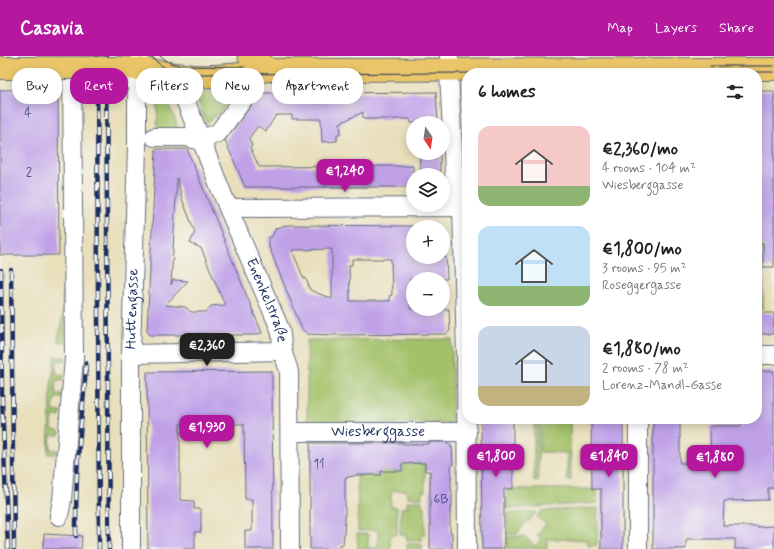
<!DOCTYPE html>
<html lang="en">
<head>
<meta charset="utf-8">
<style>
  :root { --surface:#fff; --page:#f6f6f6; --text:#222; --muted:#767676; --accent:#b5179e }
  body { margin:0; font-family:Mynerve,sans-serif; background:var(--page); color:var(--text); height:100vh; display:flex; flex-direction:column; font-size:15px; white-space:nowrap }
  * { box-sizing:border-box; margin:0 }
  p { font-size:13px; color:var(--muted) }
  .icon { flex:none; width:22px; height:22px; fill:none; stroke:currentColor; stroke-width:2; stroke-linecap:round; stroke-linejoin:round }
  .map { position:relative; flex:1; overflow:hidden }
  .drawer { position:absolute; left:462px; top:12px; width:300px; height:356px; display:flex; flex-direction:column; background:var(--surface); border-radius:16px; box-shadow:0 2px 10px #0003 }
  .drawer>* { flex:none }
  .banner { position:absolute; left:12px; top:12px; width:380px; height:36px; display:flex; gap:8px }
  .needle { width:26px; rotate:167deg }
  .tools { position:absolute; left:406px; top:60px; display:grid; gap:8px }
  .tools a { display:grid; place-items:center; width:44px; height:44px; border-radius:50%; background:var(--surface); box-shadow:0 2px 10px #0003; font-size:20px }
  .price { position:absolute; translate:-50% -34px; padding:0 9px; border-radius:8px; background:var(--accent); color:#fff; font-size:13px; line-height:26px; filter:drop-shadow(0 1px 2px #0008) }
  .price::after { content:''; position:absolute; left:50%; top:24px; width:12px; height:9px; margin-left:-6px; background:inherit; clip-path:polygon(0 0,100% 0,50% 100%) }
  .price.current { background:#222; color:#fff }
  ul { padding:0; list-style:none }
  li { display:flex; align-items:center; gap:12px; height:100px; padding:0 16px }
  li span { display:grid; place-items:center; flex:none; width:112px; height:80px; border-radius:12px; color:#555 }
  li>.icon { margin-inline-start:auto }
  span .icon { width:48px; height:48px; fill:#fffc; stroke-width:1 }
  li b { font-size:17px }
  h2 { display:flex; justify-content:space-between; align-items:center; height:48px; padding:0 16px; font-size:17px }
  .chip { padding:0 14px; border-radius:16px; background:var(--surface); box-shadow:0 2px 10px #0003; font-size:14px; line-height:36px }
  .chip.current { background:var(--accent); color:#fff }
  header { display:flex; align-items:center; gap:24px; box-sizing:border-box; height:56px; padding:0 20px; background:var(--accent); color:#fff }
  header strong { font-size:19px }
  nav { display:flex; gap:22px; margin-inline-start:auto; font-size:14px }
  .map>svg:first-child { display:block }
</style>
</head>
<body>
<header>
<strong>Casavia</strong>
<nav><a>Map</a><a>Layers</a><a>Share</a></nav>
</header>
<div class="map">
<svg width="774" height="493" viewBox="0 0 774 493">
  <rect width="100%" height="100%" fill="#f6f6f2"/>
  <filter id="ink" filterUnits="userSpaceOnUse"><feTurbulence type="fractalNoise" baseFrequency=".025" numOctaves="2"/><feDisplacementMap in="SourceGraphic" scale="8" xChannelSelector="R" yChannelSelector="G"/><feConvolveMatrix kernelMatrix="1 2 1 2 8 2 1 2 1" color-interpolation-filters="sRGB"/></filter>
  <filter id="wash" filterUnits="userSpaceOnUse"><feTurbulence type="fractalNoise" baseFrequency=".012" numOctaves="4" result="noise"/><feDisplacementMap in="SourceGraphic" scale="16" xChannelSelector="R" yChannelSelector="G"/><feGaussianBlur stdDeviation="0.9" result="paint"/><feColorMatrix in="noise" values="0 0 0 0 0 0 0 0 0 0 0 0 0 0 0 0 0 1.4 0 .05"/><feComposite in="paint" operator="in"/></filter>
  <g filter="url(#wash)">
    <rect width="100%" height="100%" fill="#e9dfbb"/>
    <path fill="#a3c168" stroke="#5f7863" d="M233,34L238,38V43L206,67L196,40L197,36L202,35Z
      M161,38L166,39L180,77L157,78L158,39Z
      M758,181H766V192L762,193L763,219H757V187H758Z
      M757,223H763V253H757Z
      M63,231L65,232V286H58L62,262Z
      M452,283V367L307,369V284Z
      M55,301H65L66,304L57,305L56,318L64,319L63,324H56L55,337L63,338L62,342H55L53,355L61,356L60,361L53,360L52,374L59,375L60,377L59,379H51L50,393L58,394L57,398H48L51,330Z
      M534,363H538V425H534Z
      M540,363H570L571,424H567V397L540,396Z
      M425,407V436H422V442L407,441L406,434L391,435V451H397V478L390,479L391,493H358L357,478H368V492H378V474L358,475L357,419H381V408H394V415H402V408Z
      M507,433H597V447L507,453Z
      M407,445H422V451H425V478L422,479V484H407L406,479H400L401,452H407Z
      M598,452L597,489L588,490V484L547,483V493L507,492L508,481L524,480L535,490L542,484L537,479L546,468L537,461L542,455Z
      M536,456L529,465H527L517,478H507L508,457Z
      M407,488H422V493H407Z"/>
    <g id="blocks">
      <path fill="#c0a1e8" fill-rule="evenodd" d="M58,33L59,199H0V34Z
        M287,35H322V37L436,36L438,67H411L410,63H363V56L340,67L341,78H337V85L322,86L321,63H292V59H276L266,75L258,70L249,82L252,90L250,91L259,111L413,110V131H245L225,84L261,37H286Z
        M757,35H774V211H763V187H757V107H758Z
        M156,93H187L262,277L254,279H150L147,275ZM177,122L182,143L195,176L190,187L201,192L225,249L211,250L206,256H191L185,251L165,249L188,225L173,224L171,229Z
        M419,97H440V119H421Z
        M288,169L413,170V201H446L447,223H410V253H449L450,275L446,278L332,279L307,278L302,273L269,191V181H272L276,172ZM332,193V243L310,234L306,222L304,223L292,194ZM352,203H391L392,239L389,240L390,245H350L349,209H352Z
        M757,257H774L773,278H757Z
        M272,315L273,493H245V475H252V443H245L244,368H180V444L194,445V453H201V476H195V493H148L147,316Z
        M757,315H774V432H768V444L724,445L723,470H757V471L774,470V493H735V483H686V493H653V363H680V407H711L710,370H741V363H757Z
        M481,363H513V433H504V493H482Z
        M591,363H623V493H601V433H592Z
        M429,386H447V388H451V392L452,391L453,409H451V434H452V452H450V477H452V493H430V415H425V407L402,408V415H381V419H357L345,422V464L343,489H339V493H310V387H403V388H429Z
        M44,478L82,480L81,493H43Z"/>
    </g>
  </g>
  <g filter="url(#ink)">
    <use href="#blocks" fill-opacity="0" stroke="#636d7f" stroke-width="1"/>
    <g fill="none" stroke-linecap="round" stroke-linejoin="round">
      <g stroke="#636d7f" stroke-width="20">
        <g id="minor">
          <path d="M449,0V17L455,135L462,151L466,298L467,493"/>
          <path id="s1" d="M164,16L182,36L228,152L280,273C282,281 281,288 283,296C284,303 288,309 289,316L290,493"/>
          <path d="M154,81H187L192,83H201L218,77L252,32"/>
          <path d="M228,152L467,151"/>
          <path d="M131,298L282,295"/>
          <path d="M757,299H774"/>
          <path d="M638,363V493"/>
          <path id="s2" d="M290,376H467"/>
          <path d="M59,460L62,444L74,302L72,0"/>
          <path id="s3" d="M131,493V298L137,90V13L140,0"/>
        </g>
      </g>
      <g stroke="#636d7f" stroke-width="24">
        <path id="major" d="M249,0L253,1L270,14
          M116,12C142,11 168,18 193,20C219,21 244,18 270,14L774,13"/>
      </g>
      <use href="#minor" stroke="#fff" stroke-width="18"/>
      <use href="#major" stroke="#ebc669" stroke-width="22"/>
      <path stroke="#1b2f5e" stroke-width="1" d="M151,0C161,12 173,17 189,18L774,16
        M160,0L170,7L182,10L244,11
        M710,10H774"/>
      <g stroke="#1b2f5e" stroke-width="4.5">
        <path id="rail" d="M97,0L99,493
          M106,0L109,493
          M1,214L2,344L8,493
          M11,214L14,493
          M76,480C76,450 76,420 79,390C81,362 85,335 86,307"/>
      </g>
      <use href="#rail" stroke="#f6f6f2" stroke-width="3" stroke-dasharray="9" stroke-linecap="butt"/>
      <g stroke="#636d7f" stroke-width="24" stroke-linecap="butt">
        <path id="major-bridge" d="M0,12H116"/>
      </g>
      <use href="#major-bridge" stroke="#ebc669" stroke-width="22"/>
    </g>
  </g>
  <g text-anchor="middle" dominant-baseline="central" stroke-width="3.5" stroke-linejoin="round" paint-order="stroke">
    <g font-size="13" fill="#444c80">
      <text x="28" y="57">4</text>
      <text x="29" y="116">2</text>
      <text x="319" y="408">11</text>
      <text x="441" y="443">6B</text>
    </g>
    <g font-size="15" fill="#1b2f5e" stroke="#f6f6f2">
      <text stroke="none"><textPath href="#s1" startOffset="252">Enenkelstraße</textPath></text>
      <text stroke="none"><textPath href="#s3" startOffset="240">Huttengasse</textPath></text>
      <text stroke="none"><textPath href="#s2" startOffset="88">Wiesberggasse</textPath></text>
    </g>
  </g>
</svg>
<div class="tools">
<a><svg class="needle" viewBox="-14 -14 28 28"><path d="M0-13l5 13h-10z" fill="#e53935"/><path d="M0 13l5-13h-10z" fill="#767676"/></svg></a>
<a><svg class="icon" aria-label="layers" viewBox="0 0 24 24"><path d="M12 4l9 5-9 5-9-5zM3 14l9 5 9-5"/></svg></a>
<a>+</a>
<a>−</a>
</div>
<b class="price" style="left:345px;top:137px">€1,240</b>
<b class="price current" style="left:207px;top:311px">€2,360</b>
<b class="price" style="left:207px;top:393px">€1,930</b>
<b class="price" style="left:496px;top:422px">€1,800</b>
<b class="price" style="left:609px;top:422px">€1,840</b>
<b class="price" style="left:715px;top:423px">€1,880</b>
<div class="banner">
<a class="chip">Buy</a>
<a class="chip current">Rent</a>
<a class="chip">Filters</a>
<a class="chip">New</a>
<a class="chip">Apartment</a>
</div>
<section class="drawer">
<h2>6 homes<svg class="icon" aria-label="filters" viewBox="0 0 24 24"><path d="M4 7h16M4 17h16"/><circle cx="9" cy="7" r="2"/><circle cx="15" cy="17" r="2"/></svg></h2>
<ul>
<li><span style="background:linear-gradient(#f6c9c9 75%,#8fb573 0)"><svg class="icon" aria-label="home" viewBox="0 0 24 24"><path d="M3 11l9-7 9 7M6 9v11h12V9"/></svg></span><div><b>€2,360/mo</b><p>4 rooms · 104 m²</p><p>Wiesberggasse</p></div></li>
<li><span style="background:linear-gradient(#bfe0f5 75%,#8fb573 0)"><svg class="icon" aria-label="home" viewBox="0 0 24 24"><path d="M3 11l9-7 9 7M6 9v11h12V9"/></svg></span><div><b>€1,800/mo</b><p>3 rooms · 95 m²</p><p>Roseggergasse</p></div></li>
<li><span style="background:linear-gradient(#c9d6e8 75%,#c2b280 0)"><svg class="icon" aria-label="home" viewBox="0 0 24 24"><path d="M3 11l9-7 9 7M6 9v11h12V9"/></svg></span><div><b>€1,880/mo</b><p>2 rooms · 78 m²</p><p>Lorenz-Mandl-Gasse</p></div></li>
</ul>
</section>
</div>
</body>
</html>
